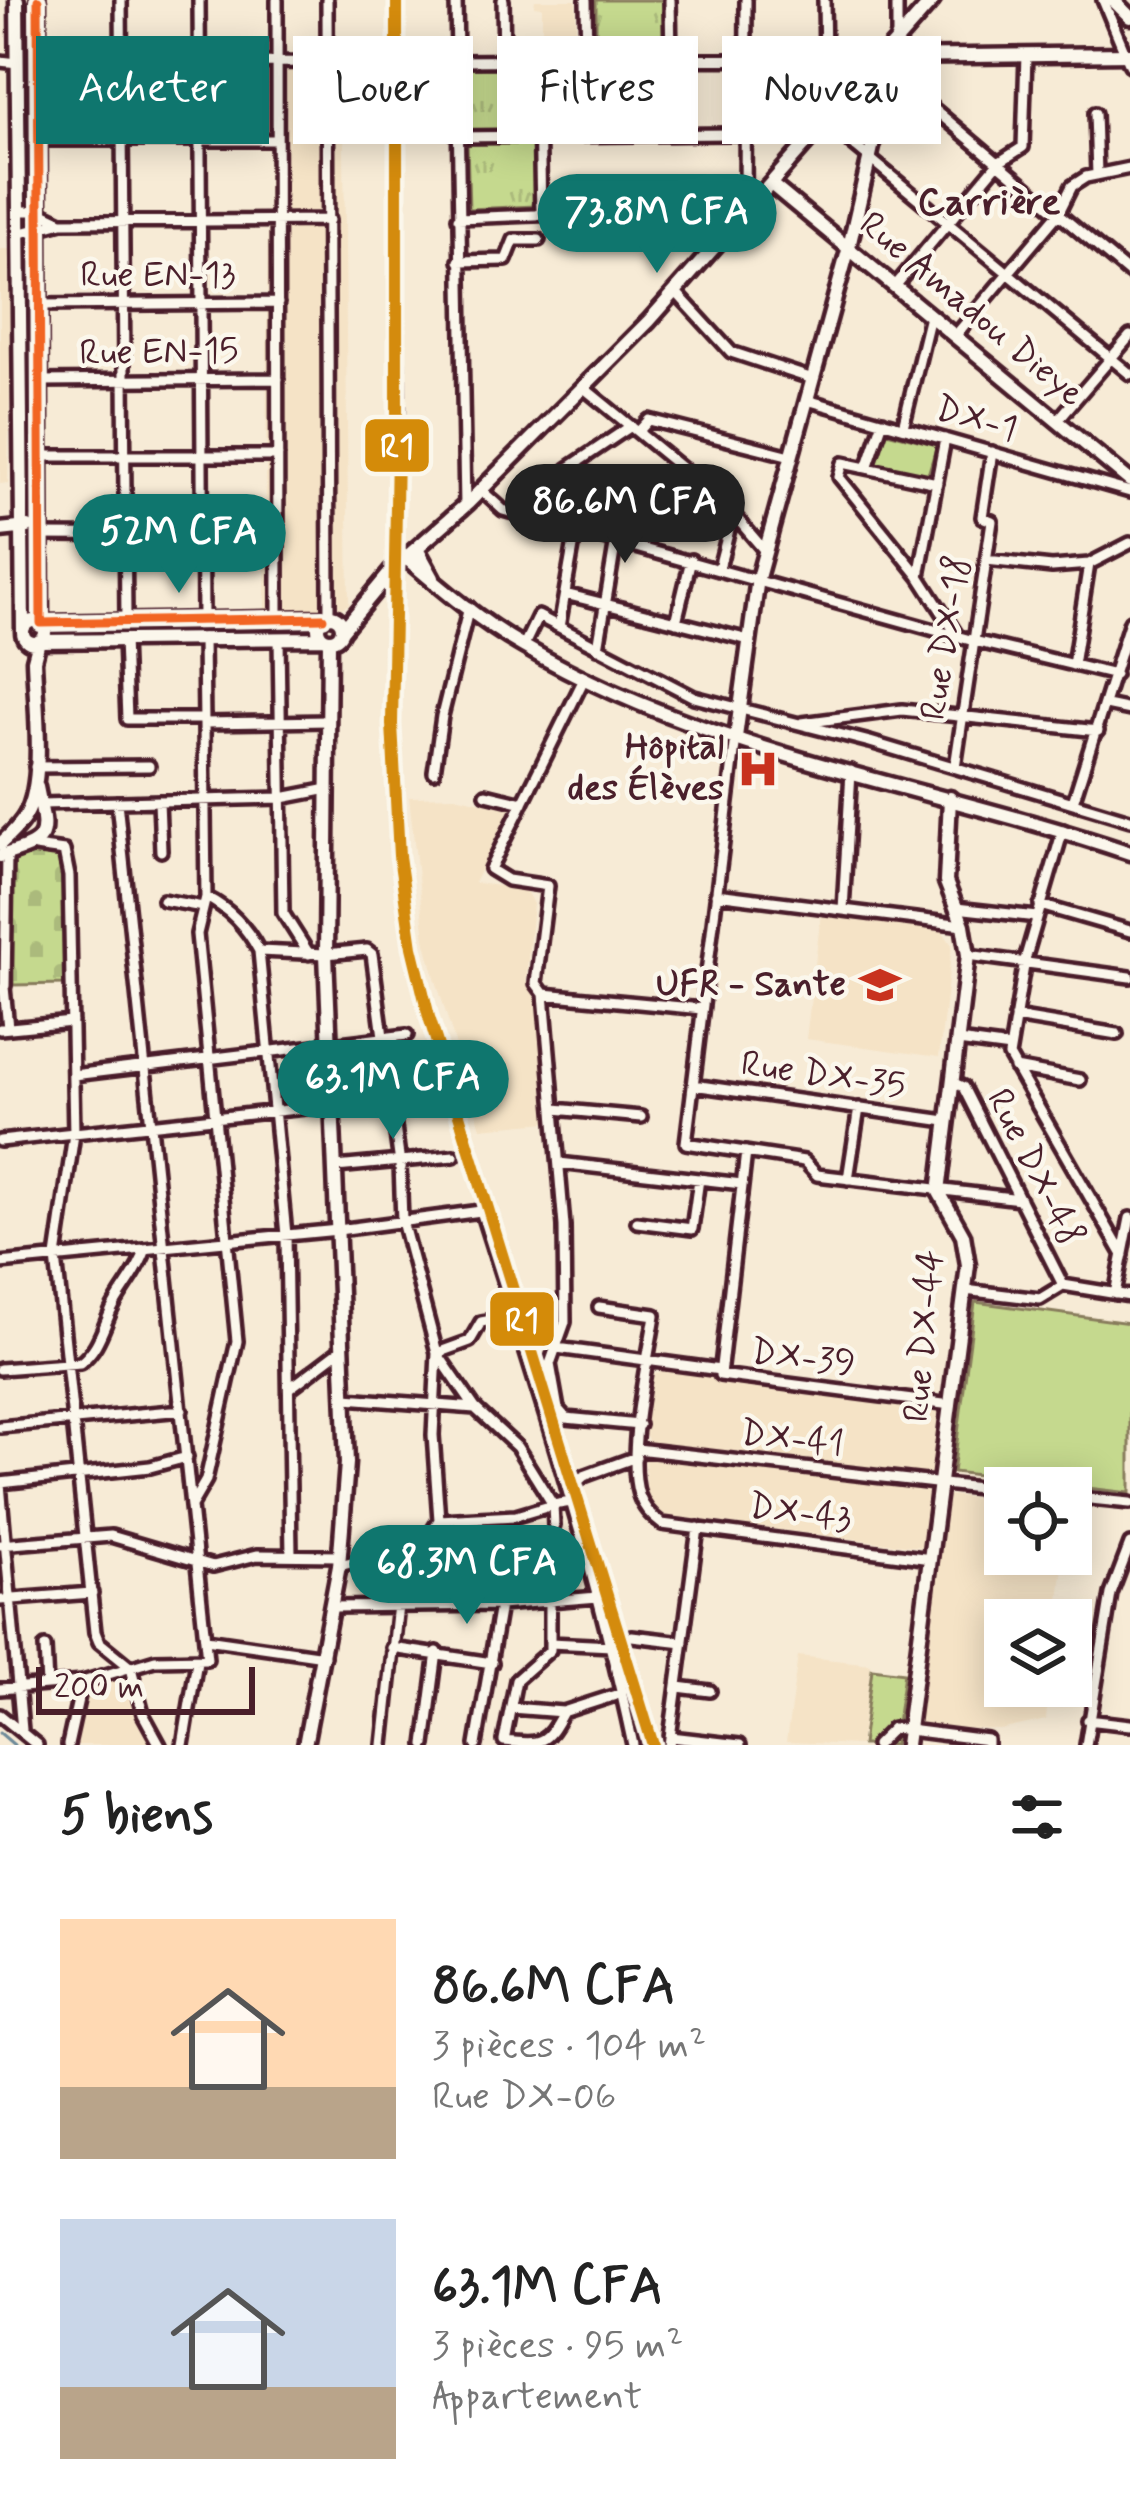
<!DOCTYPE html>
<html lang="fr">
<head>
<meta charset="utf-8">
<style>
  :root { --surface:#fff; --page:#f6f6f6; --text:#222; --muted:#767676; --accent:#0f766e }
  body { margin:0; font-family:Mynerve,sans-serif; background:var(--page); color:var(--text); height:100vh; display:flex; flex-direction:column; font-size:45px; white-space:nowrap }
  * { box-sizing:border-box; margin:0 }
  p { font-size:39px; color:var(--muted) }
  .icon { flex:none; width:66px; height:66px; fill:none; stroke:currentColor; stroke-width:2; stroke-linecap:round; stroke-linejoin:round }
  .map { position:relative; height:1745px; overflow:hidden }
  .panel { display:flex; flex-direction:column; background:var(--surface); flex:1 }
  .panel>* { flex:none }
  .guide { position:absolute; left:36px; top:36px; width:1059px; height:108px; display:flex; gap:24px }
  .tools { position:absolute; left:984px; top:1467px; display:grid; gap:24px }
  .tools a { display:grid; place-items:center; width:108px; height:108px; border-radius:0px; background:var(--surface); box-shadow:0 6px 30px #0003; font-size:60px }
  .scale { position:absolute; left:36px; bottom:30px; width:219px; box-sizing:border-box; padding-left:12px; border:6px solid #4a1f2b; border-top:0; font-size:33px; line-height:42px; white-space:nowrap; color:#4a1f2b; -webkit-text-stroke:9px #fbf7ec; paint-order:stroke }
  .price { position:absolute; translate:-50% -102px; padding:0 27px; border-radius:42px; background:var(--accent); color:#fff; font-size:39px; line-height:78px; filter:drop-shadow(0 3px 6px #0008) }
  .price::after { content:''; position:absolute; left:50%; top:72px; width:36px; height:27px; margin-left:-18px; background:inherit; clip-path:polygon(0 0,100% 0,50% 100%) }
  .price.on { background:#222; color:#fff }
  ul { padding:0; list-style:none }
  li { display:flex; align-items:center; gap:36px; height:300px; padding:0 60px }
  li span { display:grid; place-items:center; flex:none; width:336px; height:240px; border-radius:0px; color:#555 }
  li>.icon { margin-inline-start:auto }
  span .icon { width:144px; height:144px; fill:#fffc; stroke-width:1 }
  li b { font-size:51px }
  h2 { display:flex; justify-content:space-between; align-items:center; height:144px; padding:0 60px; font-size:51px }
  .tag { padding:0 42px; border-radius:0px; background:var(--surface); box-shadow:0 6px 30px #0003; font-size:42px; line-height:108px }
  .tag.on { background:var(--accent); color:#fff }
  .map>svg:first-child { display:block }
</style>
</head>
<body>
<div class="map">
<svg width="1130" height="1745" viewBox="0 0 1130 1745">
  <defs>
    <pattern id="grass-tufts" width="24" height="20" patternUnits="userSpaceOnUse" patternTransform="scale(3)"><rect width="24" height="20" fill="#c5d98e"/><path d="M3 7l-1-3M5 7V3M7 7l1-3M15 17l-1-3M17 17v-4M19 17l1-3" fill="none" stroke="#abba7b"/></pattern>
    <pattern id="cemetery-stones" width="16" height="16" patternUnits="userSpaceOnUse" patternTransform="scale(3)"><rect width="16" height="16" fill="#c5d98e"/><path d="M2 7V4a2 2 0 0 1 4 0v3zM10 15v-3a2 2 0 0 1 4 0v3z" fill="#abba7b"/></pattern>
  </defs>
  <rect width="100%" height="100%" fill="#f7ebd6"/>
  <filter id="ink" filterUnits="userSpaceOnUse"><feTurbulence type="fractalNoise" baseFrequency=".00833" numOctaves="2"/><feDisplacementMap in="SourceGraphic" scale="24" xChannelSelector="R" yChannelSelector="G"/><feConvolveMatrix kernelMatrix="1 2 1 2 8 2 1 2 1" color-interpolation-filters="sRGB"/></filter>
  <g filter="url(#ink)">
    <path fill="#f5e3c6" d="M535,0H576V53L536,54L535,31H542V7L534,6Z
      M343,57L349,604L335,612L265,613L269,59Z
      M0,249H9L10,375L8,483L0,484Z
      M455,796L511,809L474,883L525,889L533,904L526,981L540,1002L547,1122L481,1128L434,974L425,939L409,797Z
      M821,914L941,929L952,945L939,1057L806,1039Z
      M675,1366L703,1370L710,1376L942,1409L935,1477L650,1445L642,1426L646,1390L652,1375Z
      M649,1455L929,1489L922,1547L656,1515L647,1499L645,1458Z
      M947,1495L1005,1501V1554H1064L1057,1620H1005V1686H1049L1046,1720L1000,1730L915,1725Z
      M798,1656L871,1664L860,1745L786,1742Z
      M130,1674L138,1695L132,1699L156,1745H72L87,1686Z"/>
    <path fill="url(#grass-tufts)" stroke="#887c5c" stroke-width="3" d="M596,0H665L664,54H596Z
      M465,68H505V132L466,131Z
      M536,140V206L469,209L467,142Z"/>
    <path fill="url(#cemetery-stones)" stroke="#887c5c" stroke-width="3" d="M64,854L66,984L13,985L10,855Z"/>
    <path fill="#c5d98e" stroke="#887c5c" stroke-width="3" d="M883,431L937,445L927,478L873,464Z
      M975,1302L1130,1323V1493L953,1472Z
      M872,1669L904,1673L894,1745H862Z"/>
    <g fill="none" stroke-linecap="round" stroke-linejoin="round">
      <path stroke="#6d8a99" stroke-width="3" d="M0,1733L14,1745"/>
      <g stroke="#4a1f2b" stroke-width="18">
        <path id="street" d="M121,0L126,621
          M199,0L203,620
          M277,0L278,619
          M327,0L329,616
          M456,0L465,506
          M503,0L504,60
          M586,0L587,60
          M670,0L671,59
          M824,0L825,59
          M1103,0L1130,65
          M897,37V0
          M538,60L541,214
          M0,61L18,63
          M456,61L880,58
          M39,63L327,62
          M890,72L1130,274
          M1095,113L1097,175
          M827,123L1130,374
          M457,137L817,133
          M39,140H277
          M745,207L746,0
          M18,211H39L62,222
          M458,218L745,207
          M18,234L62,222L329,220
          M459,261L506,260L514,240H539
          M896,285L998,163L1023,147L1026,55
          M675,291L731,352L813,379
          M38,305L278,303
          M955,336L1058,214L1072,186L1086,177L1130,168
          M40,381L278,379
          M584,388L723,502L765,551
          M807,400L1130,492
          M1057,421L1130,336
          M903,427L930,316
          M638,432L649,420L791,456
          M41,456H278
          M867,468L883,421
          M567,469L666,491L685,470
          M937,483L843,463L839,477L919,576L957,635
          M481,490L503,510L974,641L1115,675
          M551,523L567,469L631,426
          M40,535L203,536
          M636,546L653,488
          M986,560L1052,567L1089,564
          M719,568L733,514
          M919,576L945,439
          M565,594L749,640
          M676,622L691,560
          M559,627L576,530
          M279,638L283,913L309,954
          M124,639L127,719H204
          M523,647L538,616L694,697L870,742L1130,820
          M598,648L616,540
          M1073,665L1089,564L1130,543
          M584,679L490,869L508,880L548,886L536,983L544,994L564,1226L565,1322L550,1364L558,1409L566,1418L639,1425
          M1106,705L1130,710
          M204,723L328,721
          M802,723L902,710L1098,731
          M736,737L686,1143L804,1161L817,1175L1020,1199
          M35,767L149,766
          M955,767L992,521L982,517L992,452
          M434,772L442,716L469,607
          M486,794L523,803
          M159,801L161,851
          M1073,802L1130,621
          M41,804L282,798L328,789
          M1063,830L1025,960L1009,1056L1123,1255
          M35,847L64,851L69,876L74,1134L56,1257L95,1632L99,1642L131,1668L143,1714L160,1745
          M716,894L963,925
          M206,897C230,909 247,928 259,951L286,1235L291,1555
          M163,900L203,907
          M1040,905L1130,931
          M956,908L1037,917
          M843,910L851,771
          M259,951L326,954L367,950L372,954L400,1164L402,1221L437,1353L433,1435L439,1520
          M968,955L1130,977
          M5,986L7,854
          M4,987L8,1028
          M544,994L702,1009
          M1015,1017L1117,1034
          M0,1029L72,1022
          M958,1041L1010,1048
          M1015,1068L1080,1080
          M73,1075L407,1035
          M952,1082L963,1087L1063,1285
          M693,1085L946,1121
          M555,1109L641,1117
          M0,1141L389,1099
          M746,1152L720,1375L951,1405
          M559,1163L742,1184
          M336,1167L454,1156
          M848,1179L859,1108
          M637,1222L692,1229L699,1179
          M0,1263L338,1230L481,1211C537,1387 595,1564 633,1745
          M1063,1285L1130,1296
          M965,1290L1040,1299L1063,1285
          M1115,1294L1130,1218
          M599,1307L655,1315C648,1360 626,1454 639,1495C643,1507 652,1517 662,1524L931,1559
          M557,1348L720,1370
          M437,1353L470,1341L481,1322L514,1316
          M437,1353L475,1408
          M0,1369L80,1363C98,1349 102,1331 111,1311C122,1288 137,1275 146,1249
          M289,1389L342,1349
          M346,1398L475,1408L517,1447L553,1505L571,1502
          M0,1427L182,1410
          M637,1449L1005,1491
          M0,1483L150,1467L187,1457
          M0,1484L22,1730
          M568,1490L584,1476L636,1457
          M1071,1497L1130,1503
          M192,1504L206,1480L237,1341L197,934L206,897L203,638
          M0,1545L111,1536L213,1566L257,1555L340,1556
          M339,1566L423,1545L439,1520L516,1516L553,1505L554,1526
          M0,1600L92,1593
          M550,1602V1650L516,1680L504,1741C542,1745 546,1744 563,1712L622,1693
          M333,1607L500,1605L598,1597
          M632,1636L683,1642
          M206,1639L324,1656
          M550,1643L612,1646
          M45,1647L47,1685
          M392,1648L492,1663
          M678,1687L710,1691
          M0,1689L82,1682L155,1660L207,1659L117,802
          M511,1708L563,1712
          M0,1715L37,1745
          M1088,1720L1130,1725
          M671,1737L740,1745
          M68,1745L82,1682
          M183,1745L197,1661
          M383,1745L398,1604
          M425,1745L437,1652
          M476,1745L500,1605
          M669,1745L698,1528
          M876,1745L893,1728L987,1740V1745
          M1086,1745L1111,1594L1130,1544"/>
      </g>
      <g stroke="#4a1f2b" stroke-width="21">
        <path id="secondary" d="M17,0L23,631
          M38,0L41,623L323,618
          M1113,0L1130,17
          M887,57L1130,54
          M772,185L1130,481
          M0,530L28,527
          M417,549L433,578
          M406,558C442,589 481,622 523,646C708,755 929,785 1130,853
          M318 628a12 12 0 1 1 24 0a12 12 0 1 1-24 0Z
          M23 632a11 11 0 1 1 22 0a11 11 0 1 1-22 0Z
          M341,632L394,568L468,503L649,321L933,0
          M40,641L322,638
          M736,737L758,578L849,247L897,39
          M0,844C9,836 20,826 26,815C46,781 35,700 34,660L39,641
          M0,856C52,841 47,837 37,787
          M305,1745L339,1566L347,1463L326,954L329,641
          M906,1745L968,1265L963,1235L939,1192L968,955L963,925L946,882L950,798"/>
      </g>
      <use href="#street" stroke="#fbf7ec" stroke-width="9"/>
      <use href="#secondary" stroke="#fbf7ec" stroke-width="12"/>
      <path stroke="#4a1f2b" stroke-width="3" stroke-dasharray="18 9" stroke-linecap="butt" d="M402,0L406,409L397,627L398,724L405,865L412,919L443,1042L655,1745"/>
      <g stroke="#fbf7ec" stroke-width="18">
        <path id="bus-1" d="M38,0L41,623L323,618"/>
      </g>
      <use href="#bus-1" stroke="#f26522" stroke-width="9"/>
      <g stroke="#fbf7ec" stroke-width="21">
        <path id="rail-1" d="M397,0V452L392,724L399,856L412,947L429,1017L653,1745"/>
      </g>
      <use href="#rail-1" stroke="#d48b09" stroke-width="12"/>
    </g>
  </g>
  <defs>
    <g id="hospital-bare" transform="scale(3.24)"><path d="M-5-5h3v3.5h4V-5h3V5h-3V1.5h-4V5h-3Z" fill="#c8321e" stroke="#fbf7ec" stroke-width="2.5" paint-order="stroke"/></g>
    <g id="university-bare" transform="scale(3.24)"><path d="M0-5L7-2L0 1L-7-2ZM-4 1L0 2.5L4 1V4Q0 6-4 4Z" fill="#c8321e" stroke="#fbf7ec" stroke-width="2.5" paint-order="stroke"/></g>
  </defs>
  <g fill-rule="evenodd">
    <use href="#hospital-bare" x="758" y="769"/>
    <use href="#university-bare" x="880" y="985"/>
  </g>
  <g text-anchor="middle" dominant-baseline="central" stroke-width="9" stroke-linejoin="round" paint-order="stroke">
    <g font-size="36" fill="#4a1f2b" stroke="#fbf7ec">
      <text x="158" y="276">Rue EN-13</text>
      <text transform="translate(971 310) rotate(40)">Rue Amadou Dieye</text>
      <text transform="translate(159 353) rotate(-1)">Rue EN-15</text>
      <text transform="translate(976 420) rotate(16)">DX-1</text>
      <text transform="translate(947 638) rotate(-81)">Rue DX-18</text>
      <text transform="translate(823 1076) rotate(8)">Rue DX-35</text>
      <text transform="translate(1034 1168) rotate(63)">Rue DX-48</text>
      <text transform="translate(925 1336) rotate(-85)">Rue DX-44</text>
      <text transform="translate(803 1359) rotate(7)">DX-39</text>
      <text transform="translate(792 1440) rotate(7)">DX-41</text>
      <text transform="translate(800 1514) rotate(8)">DX-43</text>
    </g>
    <g font-size="36" font-weight="bold" fill="#4a1f2b" stroke="#fbf7ec" text-anchor="end">
      <text x="724" y="748">Hôpital<tspan x="724" dy="41">des Élèves</tspan></text>
      <text x="846" y="985">UFR - Sante</text>
    </g>
    <g font-size="39" font-weight="bold" fill="#4a1f2b" stroke="#fbf7ec">
      <text x="989" y="203">Carrière</text>
    </g>
  </g>
  <g stroke="#fbf7ec" stroke-width="4.5">
    <rect x="363" y="417" width="68" height="57" rx="12" fill="#d48b09"/>
    <rect x="488" y="1290" width="68" height="58" rx="12" fill="#d48b09"/>
  </g>
  <g font-size="33" text-anchor="middle" font-weight="bold" fill="#fff">
    <text x="397" y="457">R1</text>
    <text x="522" y="1331">R1</text>
  </g>
</svg>
<div class="tools">
<a><svg class="icon" aria-label="locate" viewBox="0 0 24 24"><circle cx="12" cy="12" r="6"/><path d="M12 2v4M12 18v4M2 12h4M18 12h4"/></svg></a>
<a><svg class="icon" aria-label="layers" viewBox="0 0 24 24"><path d="M12 4l9 5-9 5-9-5zM3 14l9 5 9-5"/></svg></a>
</div>
<div class="scale">200 m</div>
<b class="price" style="left:657px;top:276px">73.8M CFA</b>
<b class="price on" style="left:625px;top:566px">86.6M CFA</b>
<b class="price" style="left:179px;top:596px">52M CFA</b>
<b class="price" style="left:393px;top:1142px">63.1M CFA</b>
<b class="price" style="left:467px;top:1627px">68.3M CFA</b>
<div class="guide">
<a class="tag on">Acheter</a>
<a class="tag">Louer</a>
<a class="tag">Filtres</a>
<a class="tag">Nouveau</a>
</div>
</div>
<section class="panel">
<h2>5 biens<svg class="icon" aria-label="filters" viewBox="0 0 24 24"><path d="M4 7h16M4 17h16"/><circle cx="9" cy="7" r="2"/><circle cx="15" cy="17" r="2"/></svg></h2>
<ul>
<li><span style="background:linear-gradient(#ffd9b3 70%,#b9a48a 0)"><svg class="icon" aria-label="home" viewBox="0 0 24 24"><path d="M3 11l9-7 9 7M6 9v11h12V9"/></svg></span><div><b>86.6M CFA</b><p>3 pièces · 104 m²</p><p>Rue DX-06</p></div></li>
<li><span style="background:linear-gradient(#c9d6e8 70%,#b9a48a 0)"><svg class="icon" aria-label="home" viewBox="0 0 24 24"><path d="M3 11l9-7 9 7M6 9v11h12V9"/></svg></span><div><b>63.1M CFA</b><p>3 pièces · 95 m²</p><p>Appartement</p></div></li>
</ul>
</section>
</body>
</html>
